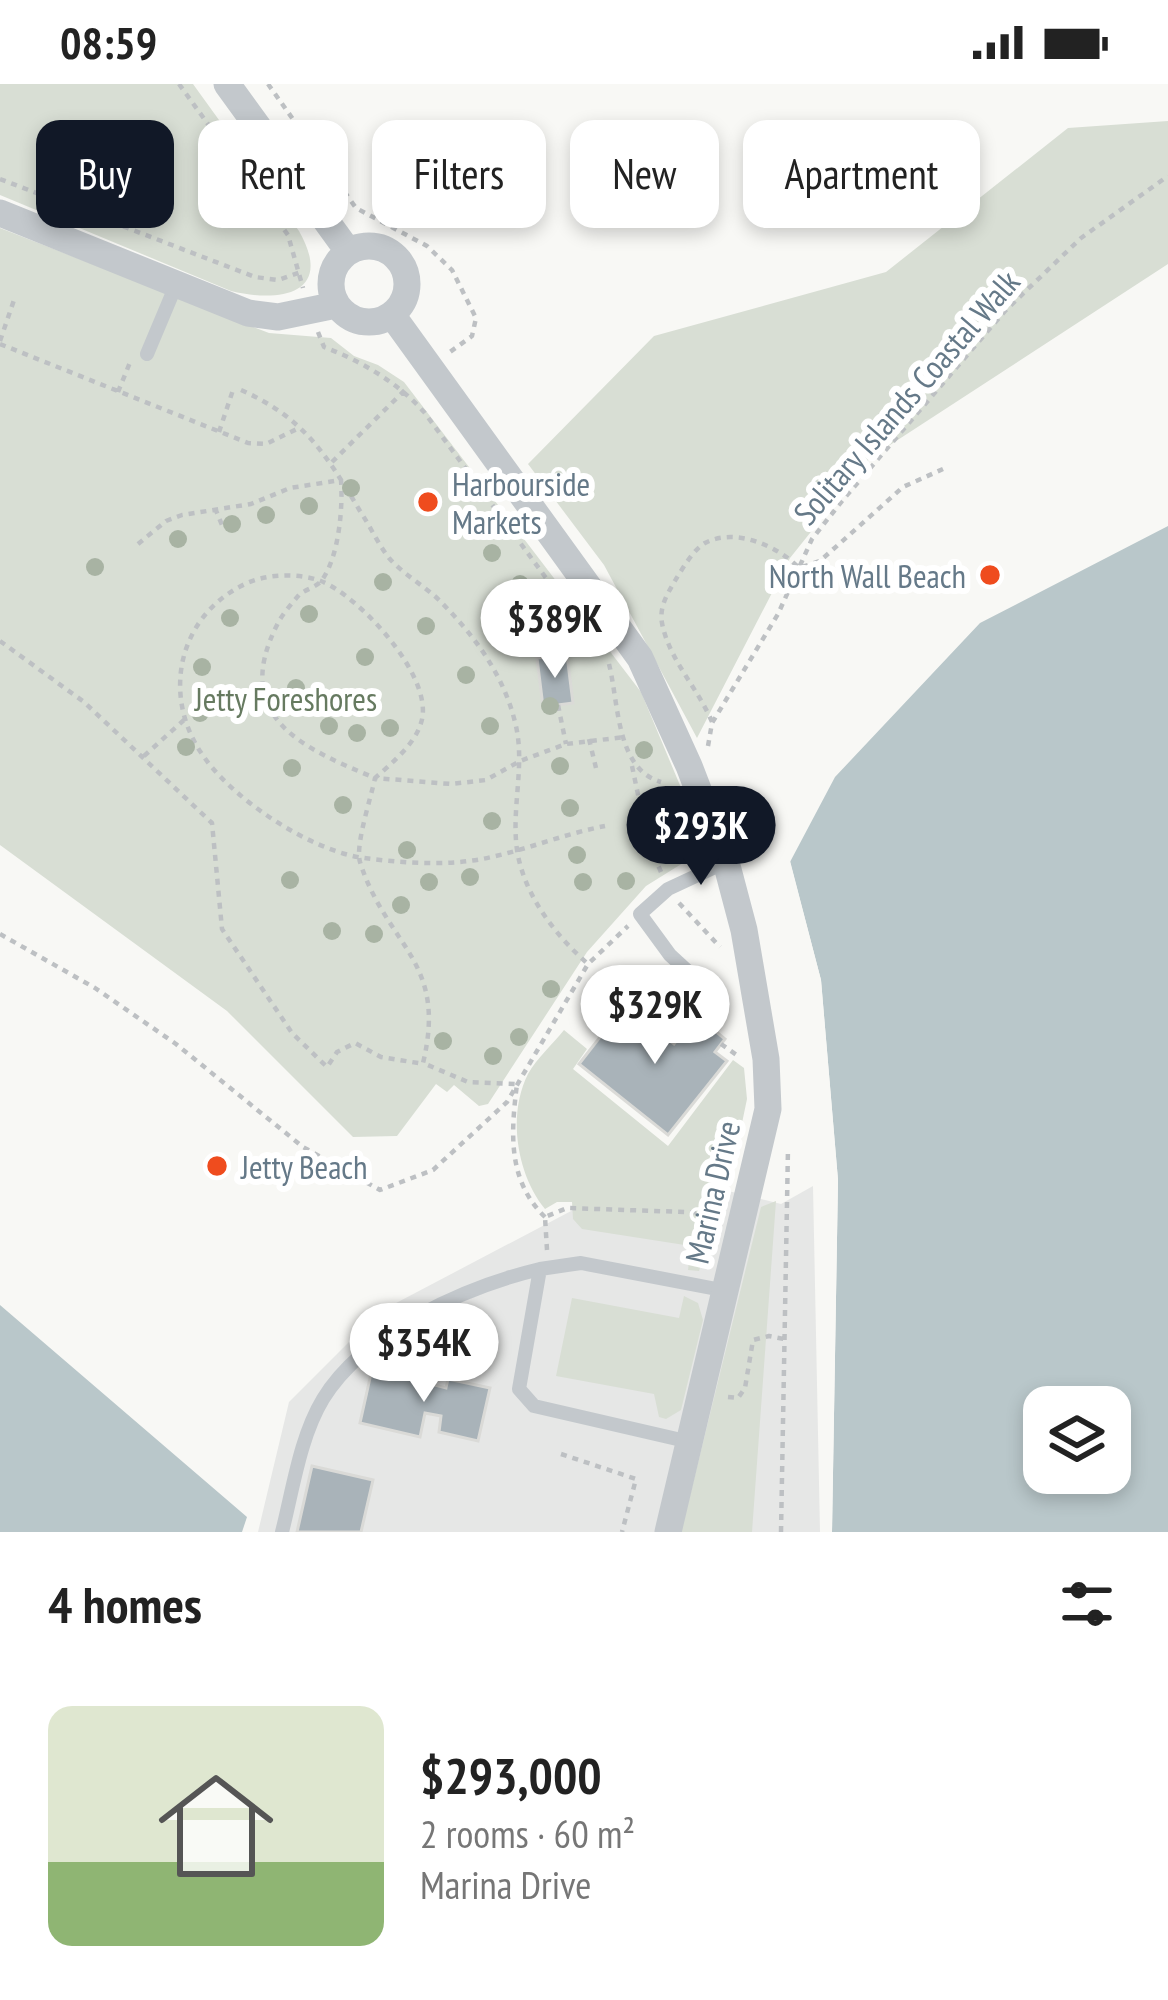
<!DOCTYPE html>
<html lang="en">
<head>
<meta charset="utf-8">
<style>
  :root { --surface:#fff; --page:#f6f6f6; --text:#222; --muted:#767676; --line:#e0e0e0; --accent:#111827 }
  body { margin:0; font-family:"PT Sans Narrow",sans-serif; background:var(--page); color:var(--text); height:100vh; display:flex; flex-direction:column; font-size:45px; white-space:nowrap }
  * { box-sizing:border-box; margin:0 }
  p { font-size:39px; color:var(--muted) }
  .icon { flex:none; width:66px; height:66px; fill:none; stroke:currentColor; stroke-width:2; stroke-linecap:round; stroke-linejoin:round }
  .map { position:relative; height:1448px; overflow:hidden }
  .sheet { display:flex; flex-direction:column; background:var(--surface); flex:1 }
  .sheet>* { flex:none }
  .guide { position:absolute; left:36px; top:36px; width:1098px; height:108px; display:flex; gap:24px }
  .tools { position:absolute; left:1023px; top:1302px; display:grid; gap:24px }
  .tools a { display:grid; place-items:center; width:108px; height:108px; border-radius:24px; background:var(--surface); box-shadow:0 6px 18px #0003; font-size:60px }
  .price { position:absolute; translate:-50% -102px; padding:0 27px; border-radius:42px; background:#fff; color:#222; font-size:39px; line-height:78px; filter:drop-shadow(0 3px 6px #0008) }
  .price::after { content:''; position:absolute; left:50%; top:72px; width:36px; height:27px; margin-left:-18px; background:inherit; clip-path:polygon(0 0,100% 0,50% 100%) }
  .price.active { background:var(--accent); color:#fff }
  ul { padding:0; list-style:none }
  li { display:flex; align-items:center; gap:36px; height:300px; padding:0 48px }
  li+li { border-top:3px solid var(--line) }
  li span { display:grid; place-items:center; flex:none; width:336px; height:240px; border-radius:24px; color:#555 }
  li>.icon { margin-inline-start:auto }
  span .icon { width:144px; height:144px; fill:#fffc; stroke-width:1 }
  li b { font-size:51px }
  h2 { display:flex; justify-content:space-between; align-items:center; height:144px; padding:0 48px; font-size:51px }
  .tag { padding:0 42px; border-radius:24px; background:var(--surface); box-shadow:0 6px 18px #0003; font-size:42px; line-height:108px }
  .tag.active { background:var(--accent); color:#fff }
  .status { display:flex; justify-content:space-between; align-items:center; height:84px; padding:0 60px; background:var(--surface); direction:ltr }
  .status svg { height:33px; fill:currentColor }
  .map>svg:first-child { display:block }
</style>
</head>
<body>
<div class="status"><b>08:59</b><svg viewBox="0 0 49 12"><path d="M0 12V9h3v3zM5 12V6h3v6zM10 12V3h3v9zM15 12V0h3v12zM26 1h20v11H26zM47 4h2v5h-2z"/></svg></div>
<div class="map">
<svg width="1168" height="1448" viewBox="0 0 1168 1448">
  <rect width="100%" height="100%" fill="#f8f8f5"/>
  <path fill="#e6e7e6" d="M647,1087L781,1120L813,1102L820,1448H258L289,1318L379,1228Z"/>
  <path fill="#d8ded4" d="M0,0H193L299,147C335,210 280,219 231,207L0,111Z
    M1168,37V180L870,374L790,474L697,654L604,481L528,380L654,252L886,188L1068,44Z
    M0,144L269,249L331,254L354,272L378,281L404,298L641,608L697,742L692,764L683,779L646,802L587,868L488,1020L479,1022L454,1001L447,1008L436,1000L397,1052L353,1053L227,927L0,761Z
    M564,946L587,965L573,985L668,1062L733,976L744,984L747,1015L742,1039L699,1187L688,1186L691,1162L582,1145L573,1135L572,1118H557L545,1125C517,1091 507,1031 528,990C537,974 553,960 564,946Z
    M776,1117L752,1448H681L761,1123Z
    M684,1212L698,1219L703,1236L681,1326L666,1335L659,1333L654,1310L556,1292L572,1214L679,1234Z"/>
  <path fill="#b9c7ca" fill-rule="evenodd" d="M1168,442V1448H832L838,1096L821,896L790,778L835,693L980,539ZM1044,1323H1110V1389H1044Z
    M0,1221L247,1433L242,1448H0Z"/>
  <path fill="#f8f8f5" d="M788,769L821,896L838,1096L832,1448H826L832,1096L815,898L784,779Z"/>
  <path fill="#a9b3b9" stroke="#dadad7" stroke-width="3" d="M567,571L573,619L543,623L537,574Z
    M625,921L674,960L689,941L701,950L708,941L725,955L715,968L727,977L668,1051L579,980Z
    M372,1285L446,1304L448,1295L490,1304L478,1357L439,1348L441,1332L425,1329L420,1353L360,1339Z
    M312,1382L373,1396L361,1448H297Z"/>
  <g fill="none" stroke-linecap="round" stroke-linejoin="round">
    <path stroke="#bdc0c3" stroke-width="4.5" stroke-dasharray="6 6" stroke-linecap="butt" d="M179,0L288,151L303,204
      M268,0L356,124L427,162L452,186L476,234L472,252L450,268
      M0,95L255,193L278,196L301,188
      M318,248L324,263C361,277 397,298 424,328L599,566
      M0,257L14,216
      M0,260L248,359L266,360L301,343
      M241,306C304,334 326,370 360,427C370,442 378,460 389,474C403,490 423,501 438,515C473,550 503,589 515,638C526,680 511,723 517,766C524,811 555,851 588,880
      M118,308L131,276
      M219,348L234,303
      M332,378L405,306
      M215,424L224,446
      M138,460L166,437L182,431L251,420L290,404L341,396C343,424 339,472 322,496C317,503 306,505 299,511C292,519 281,532 277,541C230,634 305,665 375,694C391,680 415,660 421,639C436,594 359,512 321,497C296,488 263,490 241,502C176,536 162,615 204,673C234,716 311,767 364,774C402,779 444,782 482,775C524,767 563,750 605,742
      M0,557L84,618L212,739L222,845L292,949L327,983L337,968L355,959L381,973L424,980
      M609,580C619,620 616,685 661,698
      M558,621L566,660
      M712,638C698,604 669,576 662,539C659,522 668,509 676,495C683,484 693,466 705,459C735,443 778,462 799,484L820,477L903,403L943,385
      M589,655L596,684
      M708,662L712,639L778,530L812,455L842,417L1005,227L1081,154L1168,92
      M144,672L184,636
      M632,682L648,758
      M661,788L648,758C658,738 666,721 661,698
      M679,819L720,863
      M0,850L95,904L176,960L303,1063L380,1106L433,1086L507,1018L588,880L628,842
      M698,920L687,934L704,946
      M721,960L738,972
      M545,1133C507,1096 511,1048 517,1000L468,998L423,979C448,876 387,863 360,778C355,761 371,714 375,694L451,700L486,696L520,677L566,660L625,653
      M547,1166L545,1133L567,1124L715,1129
      M728,1313L738,1314L745,1304L753,1256L769,1252L784,1255
      M561,1370L636,1395L622,1448
      M781,1448L788,1064"/>
    <path stroke="#c3c8cc" stroke-width="14" d="M147,270L176,201
      M708,906L670,871L640,830L668,805L726,778
      M690,1358L534,1322L519,1305L540,1185L581,1179L727,1207
      M282,1448C293,1405 300,1353 323,1315C364,1248 465,1203 540,1185"/>
    <path stroke="#c3c8cc" stroke-width="27" d="M227,0L348,167
      M0,129L248,229L278,233L336,221
      M331 200a38 38 0 1 1 76 0a38 38 0 1 1-76 0Z
      M392,231L640,574L689,682L726,778L744,846L766,975L768,1025L668,1448"/>
  </g>
  <g fill="#a8b3a3">
    <circle cx="351" cy="404" r="9"/>
    <circle cx="309" cy="422" r="9"/>
    <circle cx="266" cy="431" r="9"/>
    <circle cx="469" cy="437" r="9"/>
    <circle cx="232" cy="440" r="9"/>
    <circle cx="178" cy="455" r="9"/>
    <circle cx="492" cy="469" r="9"/>
    <circle cx="95" cy="483" r="9"/>
    <circle cx="383" cy="498" r="9"/>
    <circle cx="520" cy="500" r="9"/>
    <circle cx="309" cy="530" r="9"/>
    <circle cx="542" cy="530" r="9"/>
    <circle cx="230" cy="534" r="9"/>
    <circle cx="426" cy="542" r="9"/>
    <circle cx="566" cy="559" r="9"/>
    <circle cx="365" cy="573" r="9"/>
    <circle cx="202" cy="583" r="9"/>
    <circle cx="466" cy="591" r="9"/>
    <circle cx="296" cy="604" r="9"/>
    <circle cx="550" cy="622" r="9"/>
    <circle cx="200" cy="629" r="9"/>
    <circle cx="329" cy="642" r="9"/>
    <circle cx="490" cy="642" r="9"/>
    <circle cx="390" cy="644" r="9"/>
    <circle cx="357" cy="649" r="9"/>
    <circle cx="186" cy="663" r="9"/>
    <circle cx="644" cy="666" r="9"/>
    <circle cx="560" cy="682" r="9"/>
    <circle cx="292" cy="684" r="9"/>
    <circle cx="343" cy="721" r="9"/>
    <circle cx="570" cy="724" r="9"/>
    <circle cx="654" cy="731" r="9"/>
    <circle cx="492" cy="737" r="9"/>
    <circle cx="407" cy="766" r="9"/>
    <circle cx="577" cy="771" r="9"/>
    <circle cx="470" cy="793" r="9"/>
    <circle cx="290" cy="796" r="9"/>
    <circle cx="626" cy="797" r="9"/>
    <circle cx="429" cy="798" r="9"/>
    <circle cx="583" cy="798" r="9"/>
    <circle cx="401" cy="821" r="9"/>
    <circle cx="332" cy="847" r="9"/>
    <circle cx="374" cy="850" r="9"/>
    <circle cx="551" cy="905" r="9"/>
    <circle cx="519" cy="953" r="9"/>
    <circle cx="443" cy="957" r="9"/>
    <circle cx="493" cy="972" r="9"/>
  </g>
  <g fill="#ef4c1e" stroke="#fff" stroke-width="4.5">
    <circle cx="428" cy="418" r="12"/>
    <circle cx="990" cy="491" r="12"/>
    <circle cx="217" cy="1082" r="12"/>
  </g>
  <g text-anchor="middle" dominant-baseline="central" stroke-width="12" stroke-linejoin="round" paint-order="stroke">
    <g font-size="33" fill="#657988" stroke="#fff">
      <text transform="translate(906 313) rotate(-49)">Solitary Islands Coastal Walk</text>
      <text transform="translate(712 1108) rotate(-77)">Marina Drive</text>
    </g>
    <g font-size="33" fill="#657988" stroke="#fff" text-anchor="start">
      <text x="452" y="399">Harbourside<tspan x="452" dy="38">Markets</tspan></text>
      <text x="966" y="491" text-anchor="end">North Wall Beach</text>
      <text x="241" y="1082">Jetty Beach</text>
    </g>
    <g font-size="33" fill="#667a60" stroke="#fff">
      <text x="286" y="614">Jetty Foreshores</text>
    </g>
  </g>
</svg>
<div class="tools">
<a><svg class="icon" aria-label="layers" viewBox="0 0 24 24"><path d="M12 4l9 5-9 5-9-5zM3 14l9 5 9-5"/></svg></a>
</div>
<b class="price" style="left:555px;top:597px">$389K</b>
<b class="price active" style="left:701px;top:804px">$293K</b>
<b class="price" style="left:655px;top:983px">$329K</b>
<b class="price" style="left:424px;top:1321px">$354K</b>
<div class="guide">
<a class="tag active">Buy</a>
<a class="tag">Rent</a>
<a class="tag">Filters</a>
<a class="tag">New</a>
<a class="tag">Apartment</a>
</div>
</div>
<section class="sheet">
<h2>4 homes<svg class="icon" aria-label="filters" viewBox="0 0 24 24"><path d="M4 7h16M4 17h16"/><circle cx="9" cy="7" r="2"/><circle cx="15" cy="17" r="2"/></svg></h2>
<ul>
<li><span style="background:linear-gradient(#dfe7d0 65%,#8fb573 0)"><svg class="icon" aria-label="home" viewBox="0 0 24 24"><path d="M3 11l9-7 9 7M6 9v11h12V9"/></svg></span><div><b>$293,000</b><p>2 rooms · 60 m²</p><p>Marina Drive</p></div></li>
</ul>
</section>
</body>
</html>
